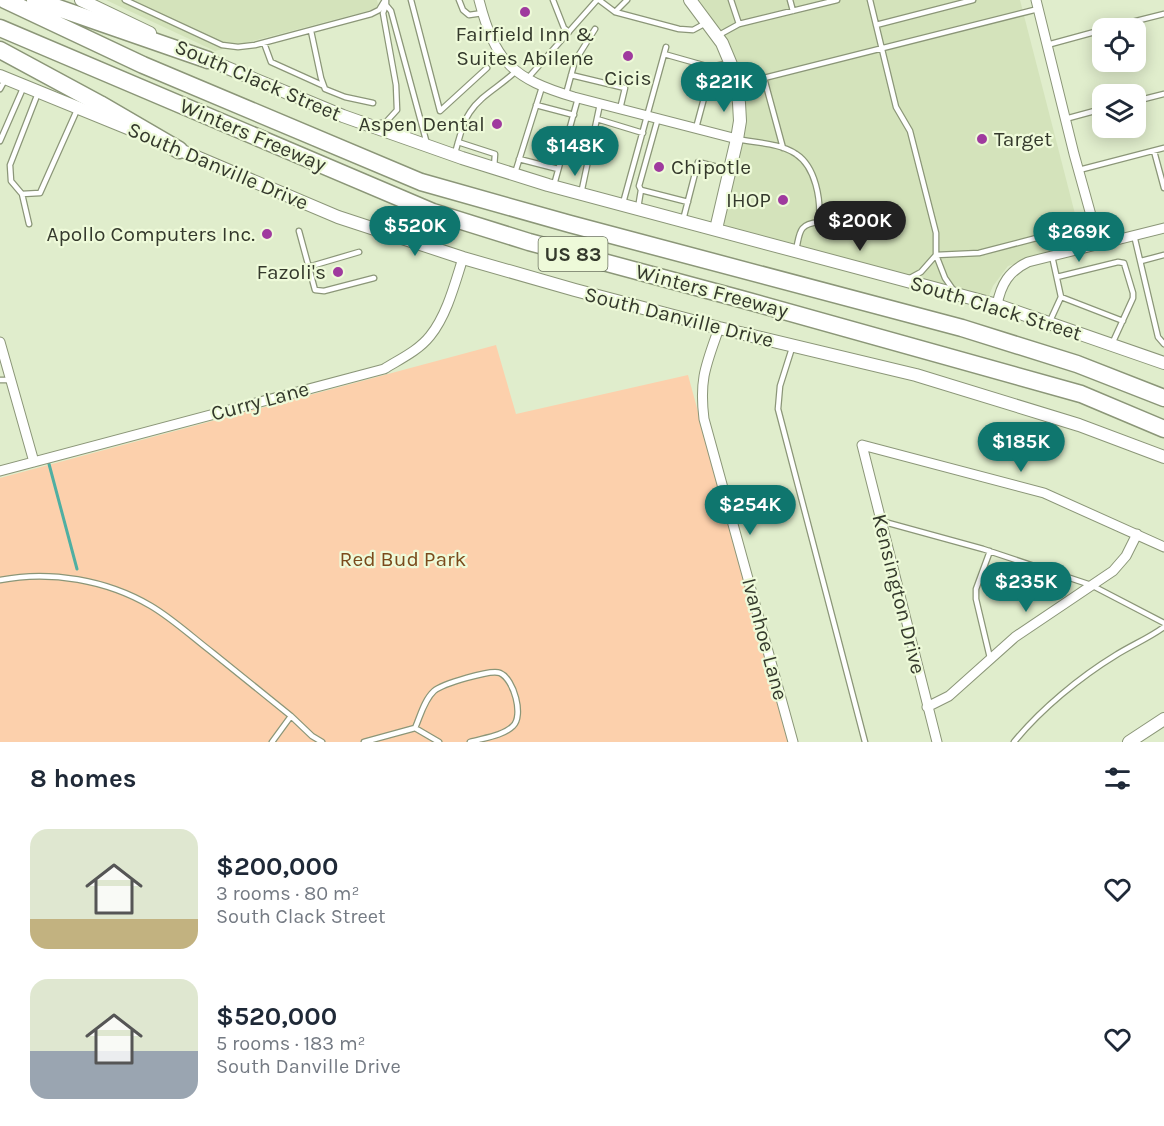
<!DOCTYPE html>
<html lang="en">
<head>
<meta charset="utf-8">
<style>
  :root { --surface:#fff; --page:#f6f6f7; --text:#1f2937; --muted:#747a83; --accent:#0f766e }
  body { margin:0; font-family:Karla,sans-serif; background:var(--page); color:var(--text); height:100vh; display:flex; flex-direction:column; font-size:22px; white-space:nowrap }
  * { box-sizing:border-box; margin:0 }
  p { font-size:20px; color:var(--muted) }
  .icon { flex:none; width:33px; height:33px; fill:none; stroke:currentColor; stroke-width:2; stroke-linecap:round; stroke-linejoin:round }
  .map { position:relative; height:742px; overflow:hidden }
  .panel { display:flex; flex-direction:column; background:var(--surface); flex:1 }
  .panel>* { flex:none }
  .fabs { position:absolute; left:1092px; top:18px; display:grid; gap:12px }
  .fabs a { display:grid; place-items:center; width:54px; height:54px; border-radius:12px; background:var(--surface); box-shadow:0 3px 15px #0003; font-size:30px }
  .price { position:absolute; translate:-50% -51px; padding:0 14px; border-radius:21px; background:var(--accent); color:#fff; font-size:20px; line-height:39px; filter:drop-shadow(0 2px 3px #0008) }
  .price::after { content:''; position:absolute; left:50%; top:36px; width:18px; height:14px; margin-left:-9px; background:inherit; clip-path:polygon(0 0,100% 0,50% 100%) }
  .price.on { background:#222; color:#fff }
  ul { padding:0; list-style:none }
  li { display:flex; align-items:center; gap:18px; height:150px; padding:0 30px }
  li span { display:grid; place-items:center; flex:none; width:168px; height:120px; border-radius:18px; color:#555 }
  li>.icon { margin-inline-start:auto }
  span .icon { width:72px; height:72px; fill:#fffc; stroke-width:1 }
  li b { font-size:26px }
  h2 { display:flex; justify-content:space-between; align-items:center; height:72px; padding:0 30px; font-size:26px }
  .map>svg:first-child { display:block }
</style>
</head>
<body>
<div class="map">
<svg width="1164" height="742" viewBox="0 0 1164 742">
  <rect width="100%" height="100%" fill="#e0edcc"/>
  <path fill="#d4e3bb" d="M106,0H377L379,8L215,51Z
    M698,0H1020L1083,245L1008,266L993,286L988,298L721,227L745,126L738,62Z"/>
  <path fill="#fcd0ac" d="M496,345L516,414L688,375L788,742H0V478Z"/>
  <g fill="none" stroke-linecap="round" stroke-linejoin="round">
    <path stroke="#4fafa2" stroke-width="3" d="M49,464L77,569"/>
    <g stroke="#8b9678" stroke-width="7">
      <path id="lane" d="M125,0L222,45L238,47L255,45L371,14L379,10L385,0
        M386,0V5L391,11L427,144
        M411,0L440,111L487,68
        M459,0L463,10L469,15L483,13
        M553,0L564,28L569,32
        M599,0L615,12L679,29L693,30L706,23
        M731,0L739,24
        M790,0L793,11
        M870,0L896,107L910,131L936,233V255L945,278L954,291
        M615,12L627,0
        M876,25L973,0
        M1108,28L1164,14
        M311,31L321,78L325,89L345,97L373,103
        M719,35L739,24L837,0
        M264,43L271,62L322,85
        M1047,45L1102,30
        M664,54L710,67V76L696,128
        M710,67L730,63
        M571,75L625,88L620,109
        M527,79L597,0
        M0,89L5,80
        M38,93L10,165L11,181L22,194L40,193L77,110
        M566,94L575,61L595,29
        M1136,101L1164,94
        M536,105L574,115
        M597,119L643,133
        M1065,119L1102,109
        M377,124L386,122L397,110L396,85L383,13L386,5
        M737,139C756,143 780,143 796,154C816,167 821,200 819,222C798,224 800,233 796,250
        M0,141L24,86
        M458,142L495,154L494,168
        M783,148L764,78L1038,9
        M1154,151L1164,188
        M455,153C459,140 462,123 470,112C481,95 501,86 516,71
        M519,159L558,169
        M1079,170L1164,148
        M515,173L542,87
        M554,185L578,98
        M641,190L639,186L658,118
        M22,194L29,224
        M581,194L600,104
        M623,203L666,47
        M638,208L641,190L688,202
        M683,220L698,162L729,170
        M299,231L315,290L324,291L374,278
        M1134,235L1158,337L1164,344
        M1052,256L1061,297L1123,321
        M1141,261L1164,255
        M308,267L359,252
        M1057,277L1118,262L1124,263L1133,293V298L1112,344
        M910,278L921,272L936,255L979,253L1063,231L1068,251
        M1050,321L1061,297
        M792,348L780,386L778,409L865,742
        M0,380H11
        M881,521L983,549L1091,585L1164,623
        M0,580C50,570 107,580 151,606C173,619 192,637 213,653C239,674 265,695 291,716L272,742
        M990,658L976,599V589L990,551
        M291,716L312,736L322,742
        M364,742L415,728
        M439,742L415,728C420,717 424,700 434,691C442,684 491,669 500,673C514,679 524,716 513,726C503,736 483,738 470,742
        M1014,742C1041,709 1080,677 1116,655C1132,645 1149,638 1164,627"/>
    </g>
    <g stroke="#8b9678" stroke-width="11">
      <path id="street" d="M479,0C495,62 513,79 574,97L737,139
        M1036,0L1074,154L1099,244
        M997,305C1001,284 1009,271 1028,262L1164,228
        M719,328C706,365 699,379 704,419L793,742
        M0,342L34,462
        M0,471L384,369C400,359 418,351 430,336C447,315 455,283 463,258
        M927,707L949,696L1015,637L1113,571L1126,556L1137,534
        M937,742L862,445L1044,493L1164,547"/>
    </g>
    <g stroke="#8b9678" stroke-width="14">
      <path id="secondary" d="M81,0L150,33
        M690,0L722,43L735,74L739,103L740,121L737,139L716,229
        M201,57L343,116L462,158L548,185L997,305L1164,363
        M0,76L130,129
        M173,147L338,217L463,258L575,290L719,328L916,375L1079,425L1164,457
        M1129,742L1164,719"/>
    </g>
    <g stroke="#8b9678" stroke-width="19">
      <path id="highway" d="M5,0L143,65L421,182L570,224L962,328L1077,364L1164,398
        M35,0L208,60
        M0,28L433,212L529,242L741,299L1081,394L1164,429
        M0,50L100,104L179,150"/>
    </g>
    <use href="#lane" stroke="#fff" stroke-width="4.5"/>
    <use href="#street" stroke="#fff" stroke-width="9"/>
    <use href="#secondary" stroke="#fff" stroke-width="12"/>
    <use href="#highway" stroke="#fff" stroke-width="16"/>
  </g>
  <g fill="#9f3a9e" stroke="#eefad9" stroke-width="2">
    <circle cx="525" cy="12" r="6"/>
    <circle cx="628" cy="56" r="6"/>
    <circle cx="497" cy="124" r="6"/>
    <circle cx="982" cy="139" r="6"/>
    <circle cx="659" cy="167" r="6"/>
    <circle cx="783" cy="200" r="6"/>
    <circle cx="267" cy="234" r="6"/>
    <circle cx="338" cy="272" r="6"/>
  </g>
  <g text-anchor="middle" dominant-baseline="central" stroke-width="4.5" stroke-linejoin="round" paint-order="stroke">
    <rect fill="#eefad9" stroke="#6c7360" stroke-width="1.5" x="538.5" y="237" width="69" height="34" rx="4.5"/>
    <g font-size="20" font-weight="bold" fill="#34392c">
      <text x="573" y="254">US 83</text>
    </g>
    <g font-size="21" fill="#34392c" stroke="#eefad9" text-anchor="end">
      <text x="525" y="34" text-anchor="middle">Fairfield Inn &amp;<tspan x="525" dy="24">Suites Abilene</tspan></text>
      <text x="628" y="78" text-anchor="middle">Cicis</text>
      <text x="485" y="124">Aspen Dental</text>
      <text x="994" y="139" text-anchor="start">Target</text>
      <text x="671" y="167" text-anchor="start">Chipotle</text>
      <text x="771" y="200">IHOP</text>
      <text x="255" y="234">Apollo Computers Inc.</text>
      <text x="326" y="272">Fazoli's</text>
    </g>
    <g font-size="21" fill="#34392c" stroke="#eefad9">
      <text transform="translate(258 80) rotate(23)">South Clack Street</text>
      <text transform="translate(253 135) rotate(23)">Winters Freeway</text>
      <text transform="translate(218 166) rotate(23)">South Danville Drive</text>
      <text transform="translate(712 291) rotate(15)">Winters Freeway</text>
      <text transform="translate(996 308) rotate(17)">South Clack Street</text>
      <text transform="translate(679 317) rotate(14)">South Danville Drive</text>
      <text transform="translate(260 401) rotate(-15)">Curry Lane</text>
      <text transform="translate(899 594) rotate(76)">Kensington Drive</text>
      <text transform="translate(765 639) rotate(75)">Ivanhoe Lane</text>
    </g>
    <g font-size="21" fill="#7a4a1b" stroke="#eefad9">
      <text x="403" y="559">Red Bud Park</text>
    </g>
  </g>
</svg>
<div class="fabs">
<a><svg class="icon" aria-label="locate" viewBox="0 0 24 24"><circle cx="12" cy="12" r="6"/><path d="M12 2v4M12 18v4M2 12h4M18 12h4"/></svg></a>
<a><svg class="icon" aria-label="layers" viewBox="0 0 24 24"><path d="M12 4l9 5-9 5-9-5zM3 14l9 5 9-5"/></svg></a>
</div>
<b class="price" style="left:724px;top:113px">$221K</b>
<b class="price" style="left:575px;top:177px">$148K</b>
<b class="price on" style="left:860px;top:252px">$200K</b>
<b class="price" style="left:415px;top:257px">$520K</b>
<b class="price" style="left:1079px;top:263px">$269K</b>
<b class="price" style="left:1021px;top:473px">$185K</b>
<b class="price" style="left:750px;top:536px">$254K</b>
<b class="price" style="left:1026px;top:613px">$235K</b>
</div>
<section class="panel">
<h2>8 homes<svg class="icon" aria-label="filters" viewBox="0 0 24 24"><path d="M4 7h16M4 17h16"/><circle cx="9" cy="7" r="2"/><circle cx="15" cy="17" r="2"/></svg></h2>
<ul>
<li><span style="background:linear-gradient(#dfe7d0 75%,#c2b280 0)"><svg class="icon" aria-label="home" viewBox="0 0 24 24"><path d="M3 11l9-7 9 7M6 9v11h12V9"/></svg></span><div><b>$200,000</b><p>3 rooms · 80 m²</p><p>South Clack Street</p></div><svg class="icon" aria-label="heart" viewBox="0 0 24 24"><path d="M12 20l-8-8c-3-5 5-10 8-4 3-6 11-1 8 4z"/></svg></li>
<li><span style="background:linear-gradient(#dfe7d0 60%,#9aa5b1 0)"><svg class="icon" aria-label="home" viewBox="0 0 24 24"><path d="M3 11l9-7 9 7M6 9v11h12V9"/></svg></span><div><b>$520,000</b><p>5 rooms · 183 m²</p><p>South Danville Drive</p></div><svg class="icon" aria-label="heart" viewBox="0 0 24 24"><path d="M12 20l-8-8c-3-5 5-10 8-4 3-6 11-1 8 4z"/></svg></li>
</ul>
</section>
</body>
</html>
